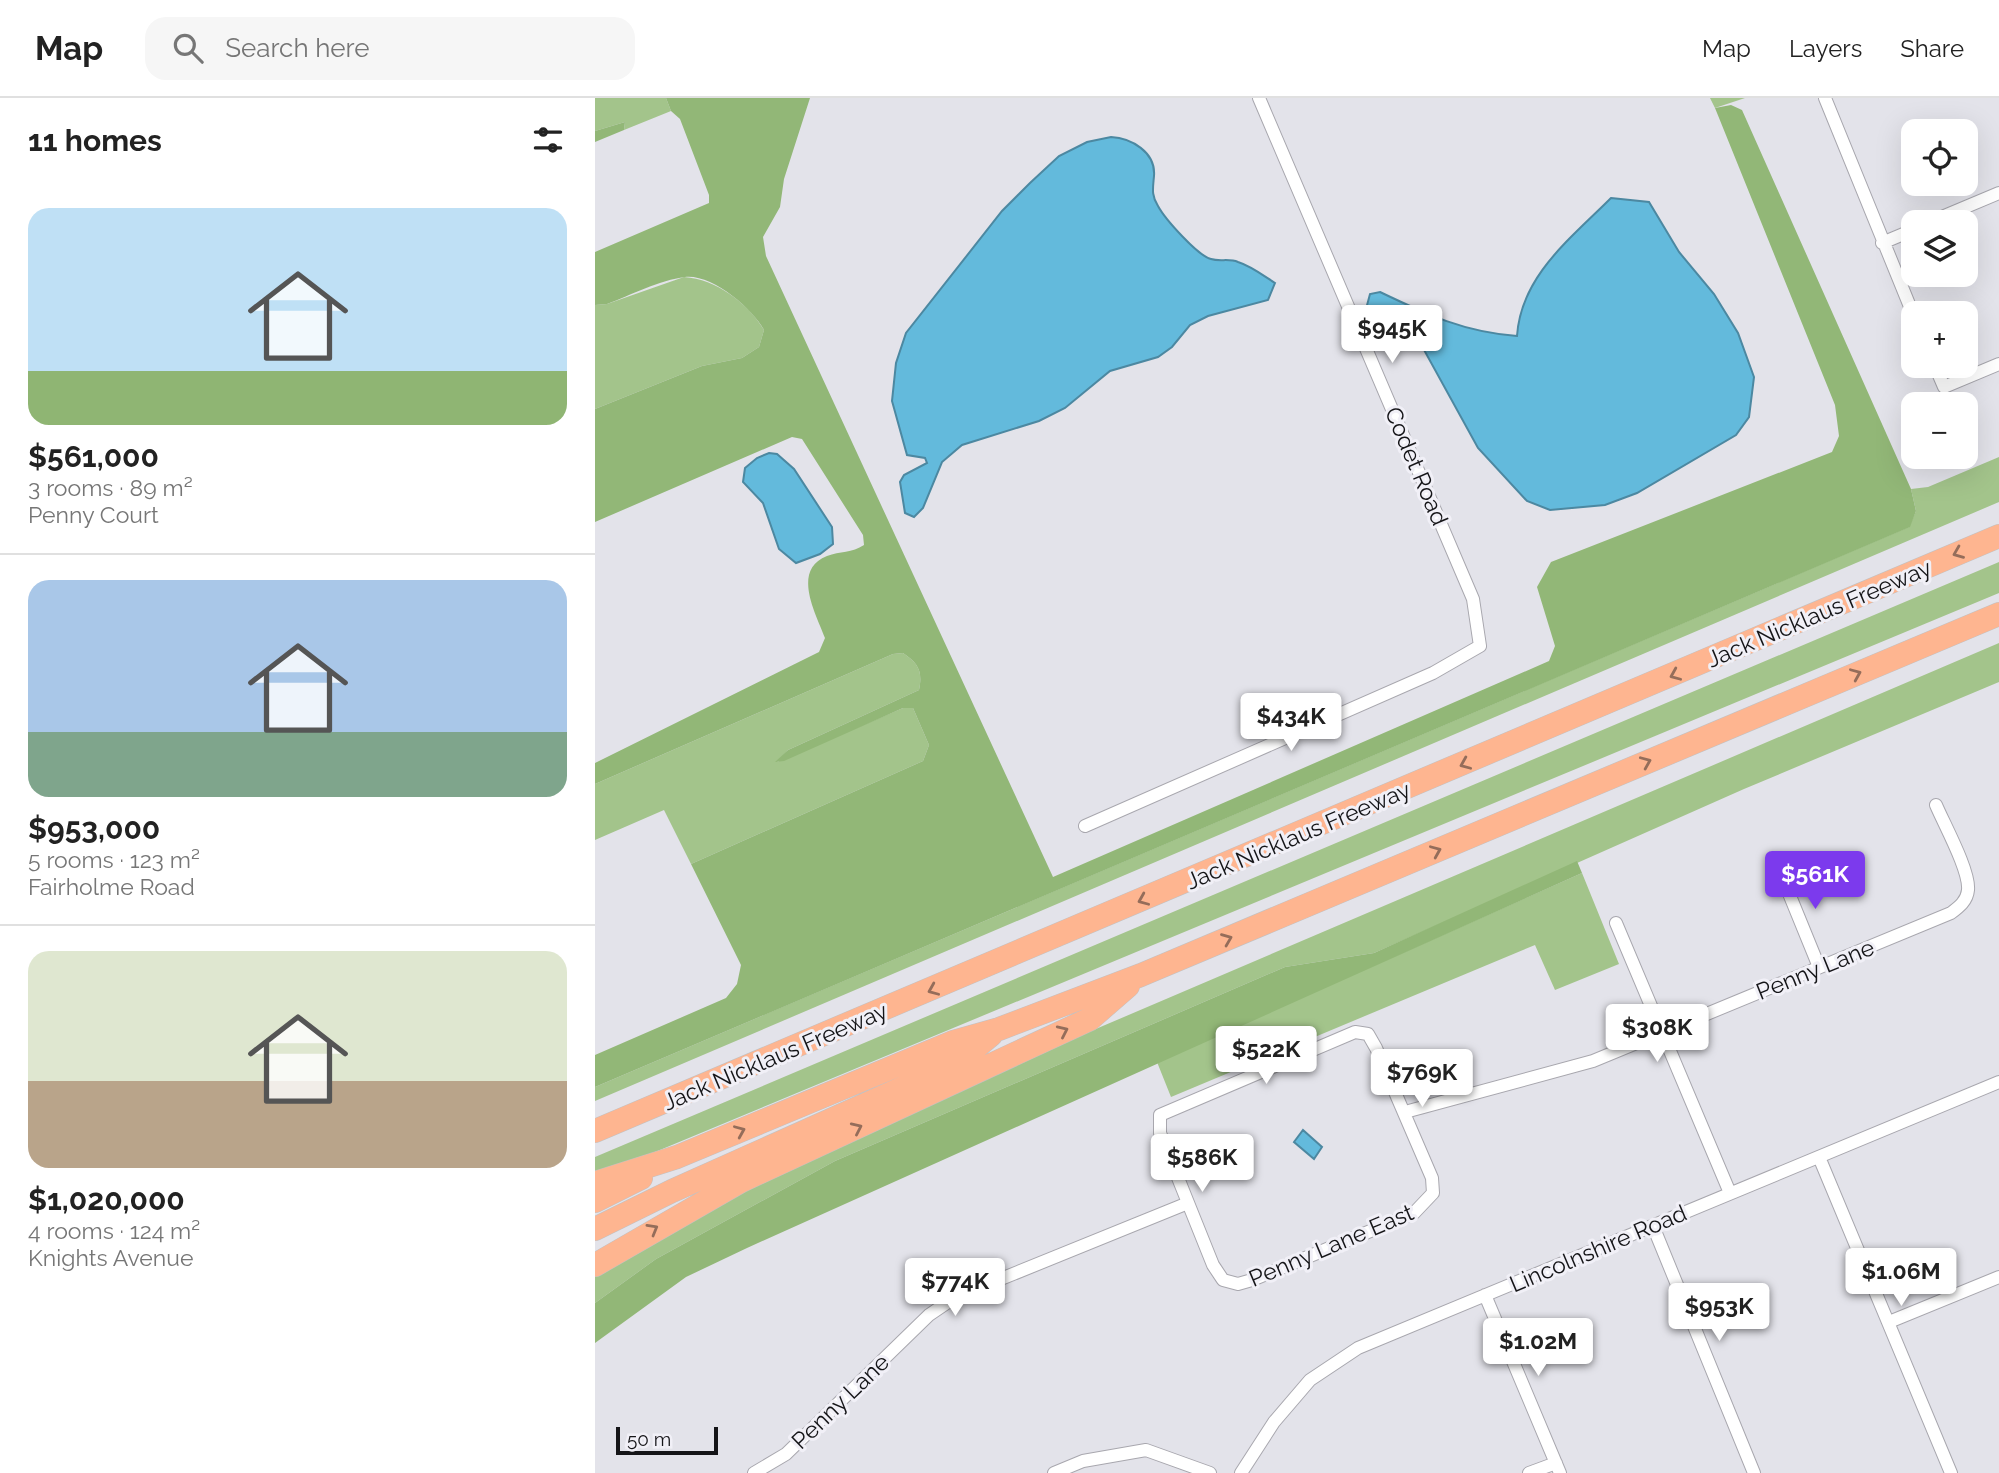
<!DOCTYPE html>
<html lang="en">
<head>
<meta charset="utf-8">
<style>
  :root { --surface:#fff; --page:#f6f6f6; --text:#222; --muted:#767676; --line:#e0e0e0; --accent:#7c3aed }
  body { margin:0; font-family:Raleway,sans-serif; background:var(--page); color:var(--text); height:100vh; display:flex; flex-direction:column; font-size:26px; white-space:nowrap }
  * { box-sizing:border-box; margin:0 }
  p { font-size:23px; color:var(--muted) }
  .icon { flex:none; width:38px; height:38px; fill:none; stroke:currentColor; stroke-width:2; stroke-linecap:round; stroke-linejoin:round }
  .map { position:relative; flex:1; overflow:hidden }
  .sheet { display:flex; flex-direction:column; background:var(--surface); width:595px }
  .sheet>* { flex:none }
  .buttons { position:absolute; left:1306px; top:21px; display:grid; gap:14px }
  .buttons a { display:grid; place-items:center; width:77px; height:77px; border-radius:14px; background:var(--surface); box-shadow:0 7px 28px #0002; font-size:35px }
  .scale { position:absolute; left:21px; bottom:18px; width:102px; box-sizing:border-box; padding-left:7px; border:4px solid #151518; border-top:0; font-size:19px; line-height:24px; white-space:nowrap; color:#151518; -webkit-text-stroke:5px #f1f0f7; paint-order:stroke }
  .price { position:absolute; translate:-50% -60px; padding:0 16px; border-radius:7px; background:#fff; color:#222; font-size:23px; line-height:46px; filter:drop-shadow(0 2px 4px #0008) }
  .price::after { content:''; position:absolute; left:50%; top:42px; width:21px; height:16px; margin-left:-10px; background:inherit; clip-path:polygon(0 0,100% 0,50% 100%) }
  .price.on { background:var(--accent); color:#fff }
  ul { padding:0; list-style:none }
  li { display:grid; align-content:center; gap:14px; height:371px; padding:0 28px }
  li+li { border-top:2px solid var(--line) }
  li span { display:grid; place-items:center; height:217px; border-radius:21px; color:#555 }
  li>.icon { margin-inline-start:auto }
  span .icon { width:126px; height:126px; fill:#fffc; stroke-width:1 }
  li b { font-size:30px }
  h2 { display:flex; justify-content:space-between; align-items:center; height:84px; padding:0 28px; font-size:30px }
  header { display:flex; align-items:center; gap:42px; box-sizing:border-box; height:98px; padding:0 35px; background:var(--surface); border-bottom:2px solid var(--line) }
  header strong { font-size:33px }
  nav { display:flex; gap:38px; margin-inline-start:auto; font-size:24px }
  .search { width:490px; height:63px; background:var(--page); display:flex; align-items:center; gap:18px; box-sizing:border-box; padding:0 24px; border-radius:21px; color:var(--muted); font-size:26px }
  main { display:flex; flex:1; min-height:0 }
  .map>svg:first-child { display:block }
</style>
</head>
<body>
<header>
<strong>Map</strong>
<div class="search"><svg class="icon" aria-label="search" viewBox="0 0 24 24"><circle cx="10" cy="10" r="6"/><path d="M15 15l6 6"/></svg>Search here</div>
<nav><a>Map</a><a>Layers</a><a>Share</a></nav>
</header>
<main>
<section class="sheet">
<h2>11 homes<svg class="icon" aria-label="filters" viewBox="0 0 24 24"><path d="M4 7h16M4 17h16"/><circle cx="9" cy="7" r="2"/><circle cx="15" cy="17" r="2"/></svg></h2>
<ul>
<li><span style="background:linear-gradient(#bfe0f5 75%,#8fb573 0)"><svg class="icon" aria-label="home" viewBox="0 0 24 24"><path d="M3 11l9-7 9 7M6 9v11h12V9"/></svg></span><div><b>$561,000</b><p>3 rooms · 89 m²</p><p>Penny Court</p></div></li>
<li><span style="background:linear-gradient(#a9c7e8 70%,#7fa58c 0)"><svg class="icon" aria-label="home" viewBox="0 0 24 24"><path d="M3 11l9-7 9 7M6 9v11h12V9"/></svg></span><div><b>$953,000</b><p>5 rooms · 123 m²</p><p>Fairholme Road</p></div></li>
<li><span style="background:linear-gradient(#dfe7d0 60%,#b9a48a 0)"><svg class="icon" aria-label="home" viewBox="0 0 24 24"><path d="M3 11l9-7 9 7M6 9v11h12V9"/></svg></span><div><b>$1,020,000</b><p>4 rooms · 124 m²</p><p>Knights Avenue</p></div></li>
</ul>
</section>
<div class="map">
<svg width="1404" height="1375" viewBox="0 0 1404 1375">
  <rect width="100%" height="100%" fill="#e3e3ea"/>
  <path fill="#a3c48b" d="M0,0H71L76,13L29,32L30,24L0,33Z
    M1115,0H1150L1120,10Z
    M89,179C121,181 153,205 169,232L164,249L147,260L107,268L0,311V207L12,206Z
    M1404,359V404L0,1003V989L1314,429L1321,413L1316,391L1333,389Z
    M1404,464V495L0,1079V1059Z
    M1404,545V584L1149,691L779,855L690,869L240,1063L61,1161L0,1205V1177L95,1116L330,1004Z
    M308,555C323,565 328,573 324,592L193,652L182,664L308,610H318L334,647L328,663L96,766L69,712L0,742V686L298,556Z
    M987,775L1024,866L960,892L940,847L576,999L562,964Z"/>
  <path fill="#92b777" d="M71,0H215L189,81L185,109L168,139L171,158L458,779L954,563L960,548L942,489L956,464L1237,354L1244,338L1240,307L1120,10L1136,7L1147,12L1316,391L1321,413L1315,429L0,989V957L131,900L142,886L146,867L96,766L328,663L334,647L318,610H308L189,663L180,664L193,652L324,592C328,573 323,565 308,555L298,556L0,686V665L224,554L230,540C221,516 196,472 232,458C245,453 257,455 269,447L268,437L207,341L197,339L0,424V311L107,268L147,260L164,249L169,232C157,210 117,176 90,179C65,182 36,197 12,206L0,207V154L114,105V97L85,21L76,13Z
    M30,24L29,32L0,44V33Z
    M982,763L987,775L152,1150L91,1179L0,1245V1205L61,1161L240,1063L690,869L779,855Z"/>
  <path fill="#63badc" stroke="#4c88a1" stroke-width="2" d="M516,39C536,40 561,54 559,78C558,90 556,97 563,108C570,121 603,158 616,161C625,164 634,160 643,164C656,168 669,178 680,185L673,202L613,218L595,227L577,249L563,259L515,273L470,310L444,323L367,347L347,364L328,410L319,419L310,415L305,384L309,377L332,365L330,360L312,357L297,303L301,265L311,235L407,113L435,85L464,58L492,44Z
    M1016,100L1054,104L1084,154L1119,196L1143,235L1159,279L1154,319L1141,337L1042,395L1010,407L955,412L932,403L883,350L817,230L785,219L771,211L775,196L785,194C833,217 869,234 922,238C926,178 975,141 1016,100Z
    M174,355L182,356L199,371L237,429L238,446L225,456L201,465L184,451L168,405L148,384L150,370L162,360Z
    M708,1032L727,1049L719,1061L699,1044Z"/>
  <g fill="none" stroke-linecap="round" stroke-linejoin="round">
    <g stroke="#a8a7ae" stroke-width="14">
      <path id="minor" d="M1230,0L1318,216
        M1335,124L1404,95
        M1287,145L1318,132
        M1340,268L1349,289L1404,266
        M490,728L838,575L885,548L878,501L664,0
        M1184,771L1224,869
        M1021,825L1135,1095
        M760,934L773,936L781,950L837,1080L838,1095L819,1115L657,1182L643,1186L628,1182L618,1167L565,1035V1017Z
        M810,1014L998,963L1356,815C1364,809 1372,803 1373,792C1375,773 1349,726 1341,707
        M1224,1059L1356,1375
        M1058,1128L1159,1375
        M890,1197L965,1375
        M1294,1224L1404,1179
        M159,1375L191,1356L334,1217L359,1200L593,1105
        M459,1375L488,1363L551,1352L615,1375
        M646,1375L679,1324L715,1282L763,1250L1404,984
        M934,1375L961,1365"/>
    </g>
    <g stroke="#c2c2c3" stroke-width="24">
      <path id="motorway" d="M0,1033L1404,438
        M0,1085L82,1059L358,944L404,931L546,877L1404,516
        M0,1103L46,1080
        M0,1131L77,1093L361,966L396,937
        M0,1167L146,1083L495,921L533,888"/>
    </g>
    <use href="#minor" stroke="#fff" stroke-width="12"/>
    <use href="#motorway" stroke="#feb590" stroke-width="23"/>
  </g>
  <defs><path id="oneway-chevron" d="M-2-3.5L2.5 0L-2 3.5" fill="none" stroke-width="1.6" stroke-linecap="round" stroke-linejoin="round" transform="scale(1.75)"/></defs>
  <g stroke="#956d5a">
    <use href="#oneway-chevron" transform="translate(1363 455) rotate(158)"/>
    <use href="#oneway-chevron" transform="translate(1261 576) rotate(-23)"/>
    <use href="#oneway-chevron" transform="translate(1080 577) rotate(157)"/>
    <use href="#oneway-chevron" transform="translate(1051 664) rotate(-23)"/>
    <use href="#oneway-chevron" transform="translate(870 666) rotate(157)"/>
    <use href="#oneway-chevron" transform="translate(841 753) rotate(-23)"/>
    <use href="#oneway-chevron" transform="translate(548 802) rotate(157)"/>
    <use href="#oneway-chevron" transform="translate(632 841) rotate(-22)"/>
    <use href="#oneway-chevron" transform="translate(338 892) rotate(157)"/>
    <use href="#oneway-chevron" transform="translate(468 933) rotate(-25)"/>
    <use href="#oneway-chevron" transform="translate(262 1030) rotate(-25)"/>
    <use href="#oneway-chevron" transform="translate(145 1033) rotate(-23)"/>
    <use href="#oneway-chevron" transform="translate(58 1131) rotate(-30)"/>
  </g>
  <g text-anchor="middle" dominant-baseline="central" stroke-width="6" stroke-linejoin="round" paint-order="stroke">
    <g font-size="23" fill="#151518" stroke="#f1f0f7">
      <text transform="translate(822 368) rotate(67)">Codet Road</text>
      <text transform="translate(1224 515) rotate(-23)">Jack Nicklaus Freeway</text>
      <text transform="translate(703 737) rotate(-23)">Jack Nicklaus Freeway</text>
      <text transform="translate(1220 871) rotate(-22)">Penny Lane</text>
      <text transform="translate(180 958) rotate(-23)">Jack Nicklaus Freeway</text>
      <text transform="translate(736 1147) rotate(-23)">Penny Lane East</text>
      <text transform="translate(1003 1150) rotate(-23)">Lincolnshire Road</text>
      <text transform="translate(245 1303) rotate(-44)">Penny Lane</text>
    </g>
  </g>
</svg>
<div class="buttons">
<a><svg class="icon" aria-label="locate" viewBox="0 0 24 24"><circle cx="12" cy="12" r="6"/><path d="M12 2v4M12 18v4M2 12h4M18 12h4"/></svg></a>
<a><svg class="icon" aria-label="layers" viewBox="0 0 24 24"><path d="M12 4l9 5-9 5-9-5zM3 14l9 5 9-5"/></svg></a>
<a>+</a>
<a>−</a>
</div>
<div class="scale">50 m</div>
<b class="price" style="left:797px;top:267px">$945K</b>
<b class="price" style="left:696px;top:655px">$434K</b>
<b class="price on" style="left:1220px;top:813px">$561K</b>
<b class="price" style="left:1062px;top:966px">$308K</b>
<b class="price" style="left:671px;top:988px">$522K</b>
<b class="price" style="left:827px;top:1011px">$769K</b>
<b class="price" style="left:607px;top:1096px">$586K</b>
<b class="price" style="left:1306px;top:1210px">$1.06M</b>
<b class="price" style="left:360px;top:1220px">$774K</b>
<b class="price" style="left:1124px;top:1245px">$953K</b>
<b class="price" style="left:943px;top:1280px">$1.02M</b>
</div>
</main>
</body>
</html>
